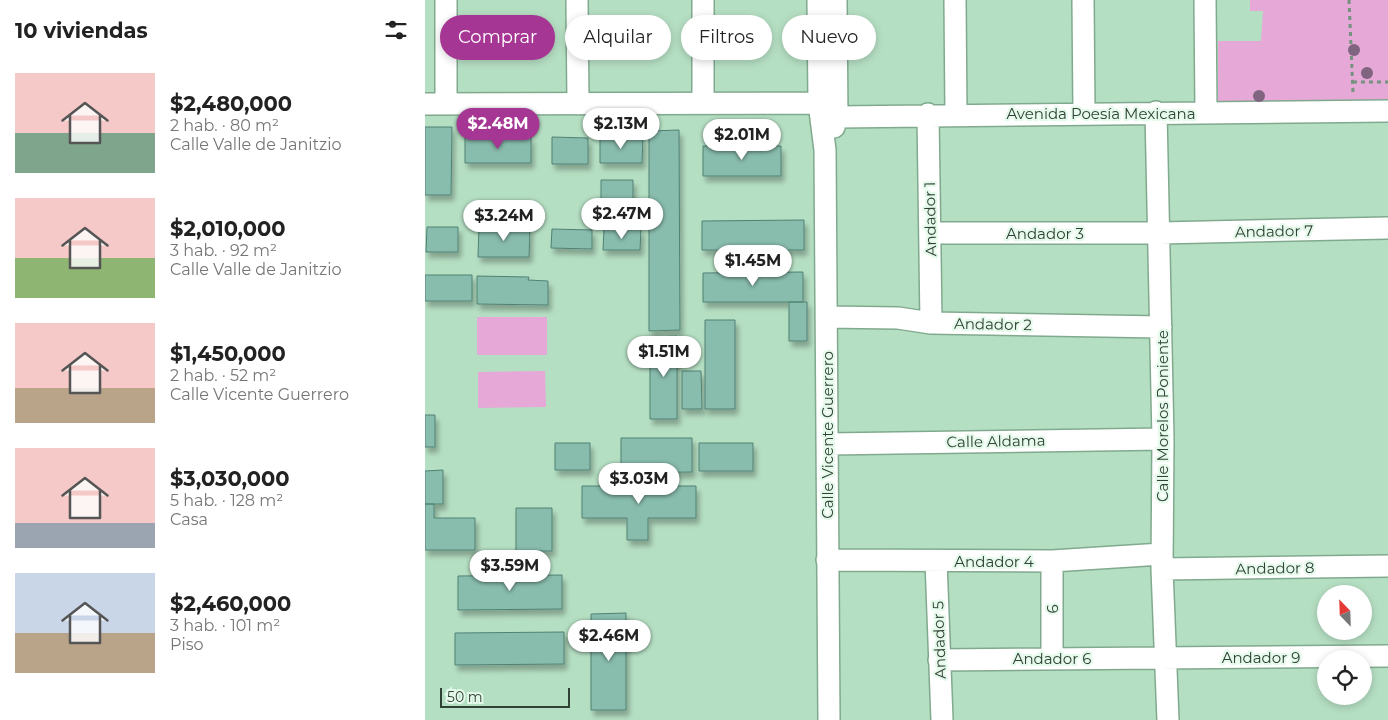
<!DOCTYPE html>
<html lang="es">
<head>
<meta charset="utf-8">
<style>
  :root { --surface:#fff; --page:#f6f6f6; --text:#222; --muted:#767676; --accent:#a63693 }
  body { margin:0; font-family:Montserrat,sans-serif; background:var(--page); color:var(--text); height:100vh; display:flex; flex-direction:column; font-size:19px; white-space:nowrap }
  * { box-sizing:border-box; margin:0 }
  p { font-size:16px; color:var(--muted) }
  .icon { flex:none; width:28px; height:28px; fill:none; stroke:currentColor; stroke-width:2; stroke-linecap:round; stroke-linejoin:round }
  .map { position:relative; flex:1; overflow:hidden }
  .side { display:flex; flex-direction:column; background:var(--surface); width:425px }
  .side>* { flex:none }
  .hud { position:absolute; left:15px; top:15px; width:475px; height:45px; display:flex; gap:10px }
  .needle { width:32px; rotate:337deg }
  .controls { position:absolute; left:892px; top:585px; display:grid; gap:10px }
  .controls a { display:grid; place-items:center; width:55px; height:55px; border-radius:50%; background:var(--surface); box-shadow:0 2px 8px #0003; font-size:25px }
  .scale { position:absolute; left:15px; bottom:12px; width:130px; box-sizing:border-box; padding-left:5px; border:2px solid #304135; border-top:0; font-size:14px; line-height:18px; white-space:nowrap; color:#304135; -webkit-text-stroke:4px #e5faeb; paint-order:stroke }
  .price { position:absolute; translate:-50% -42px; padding:0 11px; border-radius:18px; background:#fff; color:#222; font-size:16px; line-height:32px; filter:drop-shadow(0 1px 2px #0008) }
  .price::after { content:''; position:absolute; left:50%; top:30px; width:15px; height:11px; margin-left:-8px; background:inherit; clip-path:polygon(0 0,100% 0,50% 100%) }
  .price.selected { background:var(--accent); color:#fff }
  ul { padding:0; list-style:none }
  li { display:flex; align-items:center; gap:15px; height:125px; padding:0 15px }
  li span { display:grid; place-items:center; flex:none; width:140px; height:100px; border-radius:0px; color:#555 }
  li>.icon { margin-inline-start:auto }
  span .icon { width:60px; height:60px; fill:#fffc; stroke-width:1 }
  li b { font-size:21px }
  h2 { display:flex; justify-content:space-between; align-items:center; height:60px; padding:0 15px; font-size:21px }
  .chip { padding:0 18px; border-radius:22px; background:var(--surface); box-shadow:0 2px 8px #0003; font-size:18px; line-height:45px }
  .chip.selected { background:var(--accent); color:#fff }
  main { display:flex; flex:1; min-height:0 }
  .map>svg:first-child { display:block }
</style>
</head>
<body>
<main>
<section class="side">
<h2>10 viviendas<svg class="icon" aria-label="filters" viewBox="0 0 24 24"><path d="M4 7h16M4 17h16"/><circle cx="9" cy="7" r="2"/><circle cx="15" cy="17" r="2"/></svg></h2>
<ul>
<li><span style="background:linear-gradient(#f6c9c9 60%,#7fa58c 0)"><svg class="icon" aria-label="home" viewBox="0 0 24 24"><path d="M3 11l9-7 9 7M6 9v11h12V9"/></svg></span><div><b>$2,480,000</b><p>2 hab. · 80 m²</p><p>Calle Valle de Janitzio</p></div></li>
<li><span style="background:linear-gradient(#f6c9c9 60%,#8fb573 0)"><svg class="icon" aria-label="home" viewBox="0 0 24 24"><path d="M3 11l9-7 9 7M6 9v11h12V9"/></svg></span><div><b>$2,010,000</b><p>3 hab. · 92 m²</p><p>Calle Valle de Janitzio</p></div></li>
<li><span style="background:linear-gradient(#f6c9c9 65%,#b9a48a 0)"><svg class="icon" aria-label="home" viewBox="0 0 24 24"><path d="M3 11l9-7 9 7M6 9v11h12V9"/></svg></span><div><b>$1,450,000</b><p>2 hab. · 52 m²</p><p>Calle Vicente Guerrero</p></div></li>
<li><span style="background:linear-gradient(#f6c9c9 75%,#9aa5b1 0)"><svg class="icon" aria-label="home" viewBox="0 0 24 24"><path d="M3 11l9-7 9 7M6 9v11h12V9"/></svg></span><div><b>$3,030,000</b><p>5 hab. · 128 m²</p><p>Casa</p></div></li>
<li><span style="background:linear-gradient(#c9d6e8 60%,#b9a48a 0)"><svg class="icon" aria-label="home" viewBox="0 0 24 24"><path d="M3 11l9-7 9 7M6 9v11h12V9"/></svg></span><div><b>$2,460,000</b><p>3 hab. · 101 m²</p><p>Piso</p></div></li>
</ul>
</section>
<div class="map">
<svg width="963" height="720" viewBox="0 0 963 720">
  <defs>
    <filter id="shadow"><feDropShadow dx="3" dy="5.5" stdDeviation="2.5" flood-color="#0004"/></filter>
  </defs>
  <rect width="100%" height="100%" fill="#b5dfc3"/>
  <path fill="#e5a8d7" d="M825,0H963V103L793,102V41H836L838,11H825Z
    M52,317H122V355H52Z
    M120,371L121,407L53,408V372Z"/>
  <path fill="#88bcad" stroke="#508275" filter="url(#shadow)" d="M0,127H27L26,195H0Z
    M254,130L255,330L224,331V131Z
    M40,136L106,137V163H40Z
    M127,137L163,138V164H127Z
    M175,137H218L217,163H175Z
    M278,146H356V176H278Z
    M176,180H208V205H176Z
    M379,220V250H277V221Z
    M2,227H33V252H1Z
    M54,227L105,228L104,257H53Z
    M127,229L167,230V249L126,248Z
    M179,229H216L215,250H178Z
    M378,272V302H278V273Z
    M0,275H47V301H0Z
    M52,276L104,277L103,280L123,281V305L52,304Z
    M364,302H382V341H364Z
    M280,320H310V409H280Z
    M252,336V419H225V337Z
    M257,371H276L277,409H257Z
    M0,415H10V447H0Z
    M196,438H267V472L196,473Z
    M130,443H165V470H130Z
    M274,443H328V471H274Z
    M18,470V504H0V471Z
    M157,486H271V518H223V540H202V518H157Z
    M0,504H9V518H50V550H0Z
    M91,508H127V551H91Z
    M137,575V609L33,610V576Z
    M201,613V710H166V614Z
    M139,632V664L30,665V633Z"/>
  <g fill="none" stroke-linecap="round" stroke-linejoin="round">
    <g stroke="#81a98e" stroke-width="24">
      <path id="minor" d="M21,0V104
        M152,0L153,104
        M393,0L394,103L400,150L404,720
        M530,0L531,114
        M658,0L659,113
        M780,0L781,112
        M278,102V0
        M394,103L412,117L963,111
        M0,104L394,103
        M731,112L738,439L737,569L743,720
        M503,114L506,323
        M409,127L412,117L411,0
        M505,233H735L963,228
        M401,317L473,318L506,323L736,327
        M403,444L738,439
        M402,560L627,561L737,554
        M511,561L517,720
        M627,561V658
        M737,569L963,566
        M514,660L963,656"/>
    </g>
    <path stroke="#75927e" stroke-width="3" stroke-dasharray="4 4" stroke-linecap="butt" d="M924,0L928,93
      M928,82H963"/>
    <use href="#minor" stroke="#fff" stroke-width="21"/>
  </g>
  <g fill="#806480">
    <circle cx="929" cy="50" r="6"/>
    <circle cx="942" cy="73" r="6"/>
    <circle cx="834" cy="96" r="6"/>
  </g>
  <g text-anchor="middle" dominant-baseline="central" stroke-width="4.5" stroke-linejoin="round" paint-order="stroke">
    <g font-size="15" fill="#304135" stroke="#e5faeb">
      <text x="676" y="113">Avenida Poesía Mexicana</text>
      <text transform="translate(505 219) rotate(-91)">Andador 1</text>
      <text transform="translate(849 231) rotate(-1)">Andador 7</text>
      <text x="620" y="233">Andador 3</text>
      <text transform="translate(568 324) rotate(1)">Andador 2</text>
      <text transform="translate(737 416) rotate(-90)">Calle Morelos Poniente</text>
      <text transform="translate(402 435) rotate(-90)">Calle Vicente Guerrero</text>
      <text transform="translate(571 441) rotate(-1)">Calle Aldama</text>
      <text x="569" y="561">Andador 4</text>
      <text transform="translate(850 568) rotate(-1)">Andador 8</text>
      <text transform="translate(627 609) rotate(-90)">6</text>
      <text transform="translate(514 640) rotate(-92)">Andador 5</text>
      <text x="836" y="657">Andador 9</text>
      <text x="627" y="658">Andador 6</text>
    </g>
  </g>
</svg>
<div class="controls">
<a><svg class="needle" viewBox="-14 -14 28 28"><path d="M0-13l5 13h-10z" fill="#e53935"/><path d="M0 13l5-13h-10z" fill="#767676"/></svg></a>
<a><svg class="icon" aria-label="locate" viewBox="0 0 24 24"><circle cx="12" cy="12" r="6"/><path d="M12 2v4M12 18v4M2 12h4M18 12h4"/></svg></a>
</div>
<div class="scale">50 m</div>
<b class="price selected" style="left:73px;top:150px">$2.48M</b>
<b class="price" style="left:196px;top:150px">$2.13M</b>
<b class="price" style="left:317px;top:161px">$2.01M</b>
<b class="price" style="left:197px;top:240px">$2.47M</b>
<b class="price" style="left:79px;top:242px">$3.24M</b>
<b class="price" style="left:328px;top:287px">$1.45M</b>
<b class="price" style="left:239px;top:378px">$1.51M</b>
<b class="price" style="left:214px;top:505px">$3.03M</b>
<b class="price" style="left:85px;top:592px">$3.59M</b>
<b class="price" style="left:184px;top:662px">$2.46M</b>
<div class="hud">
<a class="chip selected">Comprar</a>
<a class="chip">Alquilar</a>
<a class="chip">Filtros</a>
<a class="chip">Nuevo</a>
</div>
</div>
</main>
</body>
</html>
